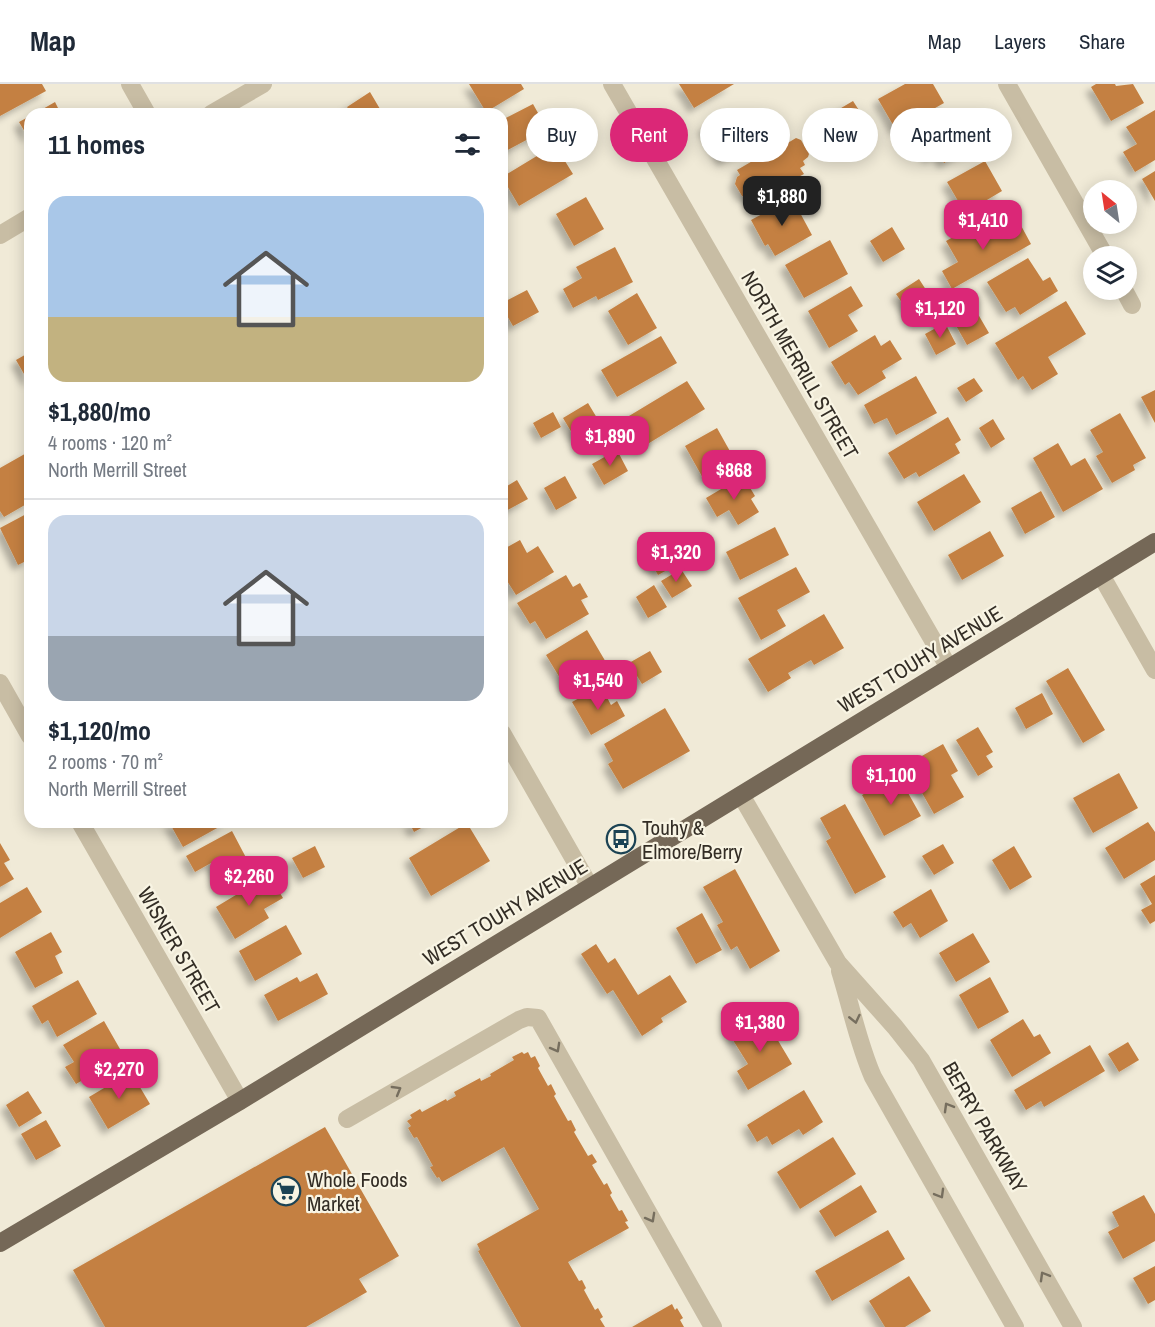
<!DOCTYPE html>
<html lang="en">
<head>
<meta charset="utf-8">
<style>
  :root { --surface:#fff; --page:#f2f2f3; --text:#1f2937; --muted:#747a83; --line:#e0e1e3; --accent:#db2777 }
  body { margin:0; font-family:"Archivo Narrow",sans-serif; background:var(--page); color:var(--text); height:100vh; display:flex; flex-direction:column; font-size:22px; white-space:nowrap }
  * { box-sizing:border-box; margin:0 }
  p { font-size:20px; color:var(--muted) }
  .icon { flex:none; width:33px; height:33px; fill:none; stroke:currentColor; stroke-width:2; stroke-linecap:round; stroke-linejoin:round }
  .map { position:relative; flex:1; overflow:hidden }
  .side { position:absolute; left:24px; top:24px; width:484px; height:720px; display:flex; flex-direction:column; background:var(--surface); border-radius:18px; box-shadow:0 3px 15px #0003 }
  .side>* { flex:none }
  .hud { position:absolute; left:526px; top:24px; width:538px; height:54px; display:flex; gap:12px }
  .needle { width:39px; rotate:330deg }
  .tools { position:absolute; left:1083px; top:96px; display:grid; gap:12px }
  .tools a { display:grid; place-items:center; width:54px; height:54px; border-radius:50%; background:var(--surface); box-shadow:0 3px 15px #0003; font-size:30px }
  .price { position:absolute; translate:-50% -51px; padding:0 14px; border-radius:12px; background:var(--accent); color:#fff; font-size:20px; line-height:39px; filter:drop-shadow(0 2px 3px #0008) }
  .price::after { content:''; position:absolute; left:50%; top:36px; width:18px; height:14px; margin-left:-9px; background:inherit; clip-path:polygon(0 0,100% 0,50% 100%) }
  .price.selected { background:#222; color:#fff }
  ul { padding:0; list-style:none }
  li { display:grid; align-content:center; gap:12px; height:318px; padding:0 24px }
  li+li { border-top:2px solid var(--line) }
  li span { display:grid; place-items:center; height:186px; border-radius:18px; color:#555 }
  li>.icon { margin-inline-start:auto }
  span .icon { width:108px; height:108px; fill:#fffc; stroke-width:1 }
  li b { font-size:26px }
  h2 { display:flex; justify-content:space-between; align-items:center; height:72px; padding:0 24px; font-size:26px }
  .tag { padding:0 21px; border-radius:27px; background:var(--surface); box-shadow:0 3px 15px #0003; font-size:21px; line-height:54px }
  .tag.selected { background:var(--accent); color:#fff }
  header { display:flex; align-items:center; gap:36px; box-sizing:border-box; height:84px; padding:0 30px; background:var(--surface); border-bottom:2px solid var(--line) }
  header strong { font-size:28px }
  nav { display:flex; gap:33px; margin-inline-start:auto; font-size:21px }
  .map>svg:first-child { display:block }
</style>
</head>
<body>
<header>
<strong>Map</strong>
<nav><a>Map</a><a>Layers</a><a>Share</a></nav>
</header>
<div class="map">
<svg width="1155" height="1243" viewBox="0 0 1155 1243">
  <defs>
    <filter id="shadow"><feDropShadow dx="-5.5" dy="5.5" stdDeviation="3" flood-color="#0004"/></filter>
  </defs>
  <rect width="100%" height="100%" fill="#f0ead7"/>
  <path fill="#c48042" filter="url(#shadow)" d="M0,0H42L46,7L0,32Z
    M469,0H521L524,5L486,28Z
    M679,0H734L694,24Z
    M905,0H933L944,19L896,46L878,15Z
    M1096,0H1115L1116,2L1133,0L1144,19L1111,37L1091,3Z
    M370,8L383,30H352L347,23Z
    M853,17L864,34L847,44L836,27Z
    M55,18L61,30H34Z
    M533,20L547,45L502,69V36Z
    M1155,26V76L1135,88L1123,68L1137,60L1126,43Z
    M730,27L736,38L752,28L766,52L723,77L703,43Z
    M30,32V52L28,53L19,38Z
    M934,35L940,47L962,35L977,61L944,79L938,69L929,74L914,47Z
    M796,54L801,56L809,70L808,73L803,77L805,81L800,84L804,90L777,104L779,106L768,112L766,110L753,118L750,113L742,112L735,100L737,93L740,91L737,86L785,58L786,60Z
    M555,61L573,90L519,122L502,93Z
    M985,77L1002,107L965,129L947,98Z
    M1155,87V117L1142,95Z
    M586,113L604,145L574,162L556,130Z
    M792,114L812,151L775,172L768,160L765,162L751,136Z
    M1018,136L1031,160L952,205L942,187L958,178L946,157L979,139L987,153Z
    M892,143L905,165L883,178L870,157Z
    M830,156L848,190L804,214L785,181Z
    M615,163L633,198L598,216L596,212L573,224L563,205L582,194L576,183Z
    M1028,174L1043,197L1050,193L1058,207L1020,231L1015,223L1006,228L987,198Z
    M919,195L930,212L907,226L896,210Z
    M851,202L863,222L848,231L858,247L829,264L808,227Z
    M527,206L539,228L513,242L502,223V219Z
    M637,209L657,244L628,261L608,227Z
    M1066,217L1086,250L1048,273L1058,290L1032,306L1023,292L1018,296L995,259Z
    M975,225L989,249L967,261L954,238Z
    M945,239L956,260L936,271L925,250Z
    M875,251L881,262L890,256L902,275L882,287L886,294L858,311L849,298L845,301L831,278Z
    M661,252L677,279L617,313L601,286Z
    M30,268V296L28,297L16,276Z
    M916,292L937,329L896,351L887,334L874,340L864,321Z
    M974,294L983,307L966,318L957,304Z
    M687,297L705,325L641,364L624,335Z
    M1155,306V339L1141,313Z
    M588,319L600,339L575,354L563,334Z
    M553,328L561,343L541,354L533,339Z
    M1120,329L1146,374L1133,381L1135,386L1112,399L1096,372L1103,368L1090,346Z
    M948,333L961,356L955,360L960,369L919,393L916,388L904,395L888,369Z
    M993,335L1005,355L991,364L979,344Z
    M717,344L736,378L704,396L685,362Z
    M1058,359L1071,382L1085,374L1103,405L1063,428L1033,374Z
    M617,366L628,387L604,401L592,380Z
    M30,367V418L4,433L0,427V384Z
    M964,390L981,418L934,447L917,418Z
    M565,392L577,414L556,426L544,404Z
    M743,392L755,412L751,415L759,428L738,441L729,426L717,433L706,414Z
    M517,396L528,415L502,429V405Z
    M1041,407L1055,433L1025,450L1011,424Z
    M30,428V475L18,481L0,444Z
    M775,443L789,471L740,496L726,468Z
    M990,447L1004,472L962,496L948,471Z
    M667,454L680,479L658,491L644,466Z
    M520,456L527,469L538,462L554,488L516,511L502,489V466Z
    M796,483L810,508L777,526L786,542L761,556L738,514Z
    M681,485L692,502L672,514L661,497Z
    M566,491L573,503L580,499L588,513L581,516L589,530L546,555L535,537L530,540L517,519Z
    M654,501L667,523L648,534L636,513Z
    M824,530L844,564L814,581L811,576L788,589L791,594L768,608L748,575Z
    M587,546L607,580L566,604L546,571Z
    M650,567L662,588L642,600L629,579Z
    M1068,584L1105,646L1083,659L1046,597Z
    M601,602L611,621L617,617L625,632L591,651L572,618Z
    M1042,609L1053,630L1026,645L1015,624Z
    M665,624L690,667L623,705L608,680L613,677L604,660Z
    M978,643L993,668L986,672L993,683L978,692L956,656Z
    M943,660L958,687L951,691L964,713L934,730L909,686L923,678L920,673Z
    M1119,689L1138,724L1093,749L1073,714Z
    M898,691L921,732L884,752L862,711Z
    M845,720L886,793L855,810L826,757L831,754L820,734Z
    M169,738H228L183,763Z
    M409,738H432L414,748Z
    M1148,738L1155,748V776L1124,795L1105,764Z
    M467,739L490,777L431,812L409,774Z
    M232,747L252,785L223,801L211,779L195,788L186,772Z
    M0,759L10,776L4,779L14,795L0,803Z
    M943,760L954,779L934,791L922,772Z
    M315,762L325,783L303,794L292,774Z
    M1014,762L1032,793L1010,806L992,776Z
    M735,785L780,867L750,885L737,862L731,866L717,841L723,838L703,803Z
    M269,791L283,814L264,825L269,834L235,855L216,823Z
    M1155,791V837L1150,840L1141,826L1152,820L1140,800Z
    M27,803L42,828L0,854V819Z
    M931,805L948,837L920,854L911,839L903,844L893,828Z
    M702,829L722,866L696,880L676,844Z
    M286,841L302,870L255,897L239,867Z
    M51,848L62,868L55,872L63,889L35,904L15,868Z
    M973,849L990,878L956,898L939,869Z
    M596,860L608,879L615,874L638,911L670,891L687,918L661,934L663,938L642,952L613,906L607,910L581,870Z
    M317,889L328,910L278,937L264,911L297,893L300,898Z
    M990,893L1009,928L978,945L959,911Z
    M78,896L97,930L57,953L48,936L42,940L32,922Z
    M764,933L792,980L748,1006L737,987L748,980L731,953Z
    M1023,935L1034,953L1040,950L1051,969L1012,993L990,956Z
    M104,937L124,972L76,1000L65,983L74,978L63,961Z
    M1128,958L1139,976L1119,988L1108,970Z
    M1090,961L1105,987L1044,1023L1041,1017L1026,1026L1014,1006Z
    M522,968L524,970L528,968L531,974L535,972L540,982L538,984L548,1002L551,1000L556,1010L554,1012L568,1037L571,1036L576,1046L574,1048L588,1072L592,1070L597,1078L592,1081L604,1101L607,1099L612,1109L610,1111L619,1127L622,1126L628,1137L625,1138L629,1144L568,1178L579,1197L582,1196L586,1204L584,1206L595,1226L598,1224L603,1233L600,1235L605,1243H521L478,1167L480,1166L477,1160L539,1125L504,1063L442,1098L439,1093L437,1094L430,1083L433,1082L417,1053L414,1054L408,1044L411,1042L407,1037L412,1034L410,1031L420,1025L422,1028L446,1015L447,1017L456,1012L454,1008L480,994L481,997L491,992L490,990L514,976L512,973Z
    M131,988L150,1020L108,1045L89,1013Z
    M804,1006L823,1038L803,1051L799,1045L772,1061L767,1052L757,1058L747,1041Z
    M28,1007L42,1029L19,1043L6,1021Z
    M46,1036L61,1062L36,1076L21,1050Z
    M325,1043L399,1172L359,1195L367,1208L306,1243H105L73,1186Z
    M833,1053L856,1090L800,1125L777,1088Z
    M861,1101L877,1128L835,1153L819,1127Z
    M1144,1111L1155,1130V1157L1123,1175L1108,1148L1119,1142L1112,1128Z
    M888,1146L905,1175L832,1217L815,1187Z
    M1155,1182V1216L1148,1220L1133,1194Z
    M909,1192L931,1227L905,1243H885L869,1217Z
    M672,1220L675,1226L677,1224L683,1234L680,1236L684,1243H632Z"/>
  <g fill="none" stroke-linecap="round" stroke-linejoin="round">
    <path stroke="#c8bda4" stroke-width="18" d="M130,0L147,30
      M612,0L949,584
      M1007,0L1105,172
      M211,30L263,0
      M0,151L30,133
      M1124,206L1132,221
      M1101,491L1155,586
      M0,599L30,652
      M502,649L590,803
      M741,711L838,879L895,943L921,976L1073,1243
      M80,738L240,1017
      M840,887C851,922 858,959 873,993L1015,1243
      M347,1035L519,936L527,933L538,934L713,1243"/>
    <path stroke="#756857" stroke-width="18" d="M0,1159L240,1017L1155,458"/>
  </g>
  <defs><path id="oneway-chevron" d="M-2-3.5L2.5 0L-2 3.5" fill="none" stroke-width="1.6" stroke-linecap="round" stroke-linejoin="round" transform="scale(1.5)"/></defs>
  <g stroke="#766e5e">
    <use href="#oneway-chevron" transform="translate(855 935) rotate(77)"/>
    <use href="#oneway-chevron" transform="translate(556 964) rotate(61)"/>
    <use href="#oneway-chevron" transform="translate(397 1006) rotate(-30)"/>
    <use href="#oneway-chevron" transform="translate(948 1023) rotate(-120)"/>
    <use href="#oneway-chevron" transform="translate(940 1110) rotate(60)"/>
    <use href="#oneway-chevron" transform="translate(651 1134) rotate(61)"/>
    <use href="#oneway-chevron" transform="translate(1044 1192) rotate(-120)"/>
  </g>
  <defs>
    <g id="bus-ring" transform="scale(1.5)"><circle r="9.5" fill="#f8f4e3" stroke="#1c4354" stroke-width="1.5"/><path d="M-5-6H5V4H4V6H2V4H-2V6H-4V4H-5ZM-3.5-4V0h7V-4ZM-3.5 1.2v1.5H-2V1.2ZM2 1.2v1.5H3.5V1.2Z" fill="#1c4354"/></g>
    <g id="supermarket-ring" transform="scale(1.5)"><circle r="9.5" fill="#f8f4e3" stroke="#1c4354" stroke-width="1.5"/><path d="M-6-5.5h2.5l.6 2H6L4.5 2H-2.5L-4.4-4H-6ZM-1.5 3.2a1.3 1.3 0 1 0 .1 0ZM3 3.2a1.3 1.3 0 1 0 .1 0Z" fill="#1c4354"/></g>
  </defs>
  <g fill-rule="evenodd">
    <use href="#bus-ring" x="621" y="755"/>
    <use href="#supermarket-ring" x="286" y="1107"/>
  </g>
  <g text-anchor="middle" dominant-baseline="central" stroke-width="4.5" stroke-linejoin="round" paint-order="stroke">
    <g font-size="21" fill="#332d25" stroke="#f8f4e3">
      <text transform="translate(800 281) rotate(60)">NORTH MERRILL STREET</text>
      <text transform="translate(920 575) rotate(-31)">WEST TOUHY AVENUE</text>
      <text transform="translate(505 828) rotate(-31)">WEST TOUHY AVENUE</text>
      <text transform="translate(179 866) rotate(60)">WISNER STREET</text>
      <text transform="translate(985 1043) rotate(60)">BERRY PARKWAY</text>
    </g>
    <g font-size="21" fill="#332d25" stroke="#f8f4e3" text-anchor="start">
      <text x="642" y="743">Touhy &amp;<tspan x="642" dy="24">Elmore/Berry</tspan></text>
      <text x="307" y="1095">Whole Foods<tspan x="307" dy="24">Market</tspan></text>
    </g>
  </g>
</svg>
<div class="tools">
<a><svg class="needle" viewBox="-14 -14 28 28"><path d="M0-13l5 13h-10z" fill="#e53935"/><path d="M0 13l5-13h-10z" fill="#747a83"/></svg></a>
<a><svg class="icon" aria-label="layers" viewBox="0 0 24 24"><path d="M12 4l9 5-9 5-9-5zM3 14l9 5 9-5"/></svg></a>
</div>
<b class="price selected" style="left:782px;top:143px">$1,880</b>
<b class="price" style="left:983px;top:167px">$1,410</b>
<b class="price" style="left:940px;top:255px">$1,120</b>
<b class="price" style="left:610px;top:383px">$1,890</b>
<b class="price" style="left:734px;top:417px">$868</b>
<b class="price" style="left:676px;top:499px">$1,320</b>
<b class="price" style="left:598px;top:627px">$1,540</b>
<b class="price" style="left:891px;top:722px">$1,100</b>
<b class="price" style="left:249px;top:823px">$2,260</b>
<b class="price" style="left:760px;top:969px">$1,380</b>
<b class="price" style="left:119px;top:1016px">$2,270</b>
<div class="hud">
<a class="tag">Buy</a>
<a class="tag selected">Rent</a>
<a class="tag">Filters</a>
<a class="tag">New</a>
<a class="tag">Apartment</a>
</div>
<section class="side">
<h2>11 homes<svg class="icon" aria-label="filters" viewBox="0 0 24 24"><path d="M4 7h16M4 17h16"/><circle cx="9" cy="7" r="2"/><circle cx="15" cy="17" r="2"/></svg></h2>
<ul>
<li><span style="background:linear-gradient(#a9c7e8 65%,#c2b280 0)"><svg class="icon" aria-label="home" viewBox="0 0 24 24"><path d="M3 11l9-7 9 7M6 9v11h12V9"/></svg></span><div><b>$1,880/mo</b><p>4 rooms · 120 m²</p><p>North Merrill Street</p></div></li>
<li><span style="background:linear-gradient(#c9d6e8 65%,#9aa5b1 0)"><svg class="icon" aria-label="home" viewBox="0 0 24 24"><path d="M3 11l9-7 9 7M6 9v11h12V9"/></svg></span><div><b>$1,120/mo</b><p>2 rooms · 70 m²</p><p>North Merrill Street</p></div></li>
</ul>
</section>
</div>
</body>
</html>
